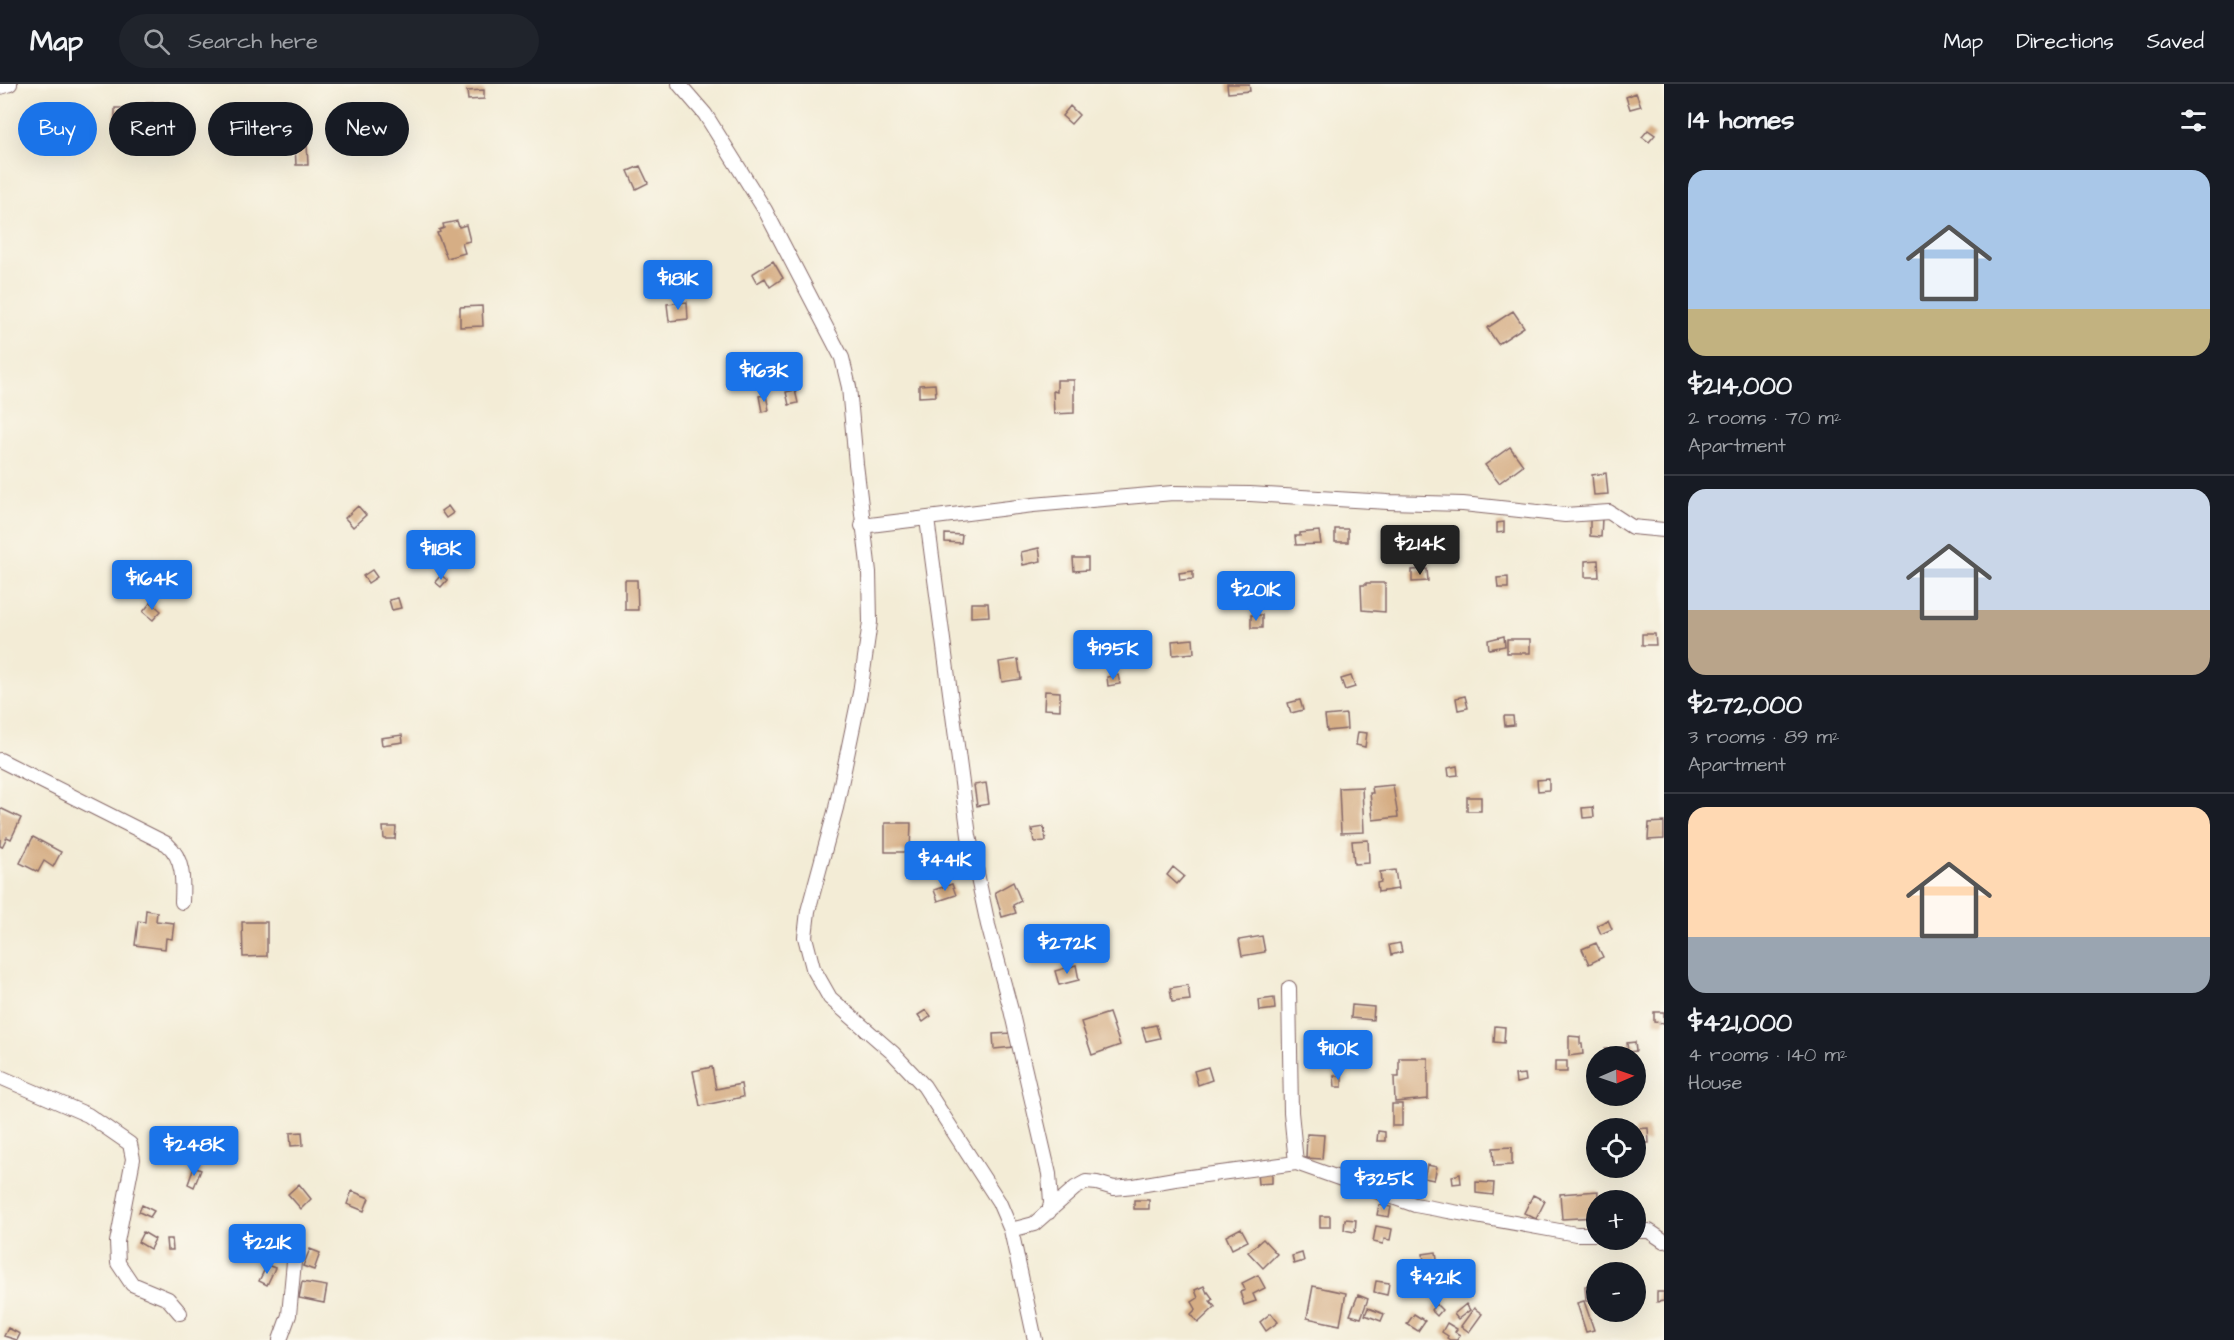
<!DOCTYPE html>
<html lang="en">
<head>
<meta charset="utf-8">
<style>
  :root { --surface:#171b24; --page:#20242c; --text:#f1f3f6; --muted:#9ea1a6; --line:#363941; --accent:#1a73e8 }
  body { margin:0; font-family:"Architects Daughter",sans-serif; background:var(--page); color:var(--text); height:100vh; display:flex; flex-direction:column; font-size:22px; white-space:nowrap }
  * { box-sizing:border-box; margin:0 }
  p { font-size:20px; color:var(--muted) }
  .icon { flex:none; width:33px; height:33px; fill:none; stroke:currentColor; stroke-width:2; stroke-linecap:round; stroke-linejoin:round }
  .map { position:relative; flex:1; overflow:hidden }
  .side { display:flex; flex-direction:column; background:var(--surface); width:570px }
  .side>* { flex:none }
  .banner { position:absolute; left:18px; top:18px; width:570px; height:54px; display:flex; gap:12px }
  .needle { width:39px; rotate:88deg }
  .controls { position:absolute; left:1586px; top:962px; display:grid; gap:12px }
  .controls a { display:grid; place-items:center; width:60px; height:60px; border-radius:50%; background:var(--surface); box-shadow:0 6px 24px #0002; font-size:30px }
  .price { position:absolute; translate:-50% -51px; padding:0 14px; border-radius:6px; background:var(--accent); color:#fff; font-size:20px; line-height:39px; filter:drop-shadow(0 2px 3px #0008) }
  .price::after { content:''; position:absolute; left:50%; top:36px; width:18px; height:14px; margin-left:-9px; background:inherit; clip-path:polygon(0 0,100% 0,50% 100%) }
  .price.on { background:#222; color:#fff }
  ul { padding:0; list-style:none }
  li { display:grid; align-content:center; gap:12px; height:318px; padding:0 24px }
  li+li { border-top:2px solid var(--line) }
  li span { display:grid; place-items:center; height:186px; border-radius:18px; color:#555 }
  li>.icon { margin-inline-start:auto }
  span .icon { width:108px; height:108px; fill:#fffc; stroke-width:1 }
  li b { font-size:26px }
  h2 { display:flex; justify-content:space-between; align-items:center; height:72px; padding:0 24px; font-size:26px }
  .chip { padding:0 21px; border-radius:27px; background:var(--surface); box-shadow:0 6px 24px #0002; font-size:21px; line-height:54px }
  .chip.on { background:var(--accent); color:#fff }
  header { display:flex; align-items:center; gap:36px; box-sizing:border-box; height:84px; padding:0 30px; background:var(--surface); border-bottom:2px solid var(--line) }
  header strong { font-size:28px }
  nav { display:flex; gap:33px; margin-inline-start:auto; font-size:21px }
  .search { width:420px; height:54px; background:var(--page); display:flex; align-items:center; gap:15px; box-sizing:border-box; padding:0 21px; border-radius:33px; color:var(--muted); font-size:22px }
  main { display:flex; flex:1; min-height:0 }
  .map>svg:first-child { display:block }
</style>
</head>
<body>
<header>
<strong>Map</strong>
<div class="search"><svg class="icon" aria-label="search" viewBox="0 0 24 24"><circle cx="10" cy="10" r="6"/><path d="M15 15l6 6"/></svg>Search here</div>
<nav><a>Map</a><a>Directions</a><a>Saved</a></nav>
</header>
<main>
<div class="map">
<svg width="1664" height="1256" viewBox="0 0 1664 1256">
  <rect width="100%" height="100%" fill="#fbf7ec"/>
  <filter id="ink" filterUnits="userSpaceOnUse"><feTurbulence type="fractalNoise" baseFrequency=".0167" numOctaves="2"/><feDisplacementMap in="SourceGraphic" scale="12" xChannelSelector="R" yChannelSelector="G"/><feConvolveMatrix kernelMatrix="1 2 1 2 8 2 1 2 1" color-interpolation-filters="sRGB"/></filter>
  <filter id="wash" filterUnits="userSpaceOnUse"><feTurbulence type="fractalNoise" baseFrequency=".008" numOctaves="4" result="noise"/><feDisplacementMap in="SourceGraphic" scale="24" xChannelSelector="R" yChannelSelector="G"/><feGaussianBlur stdDeviation="1.35" result="paint"/><feColorMatrix in="noise" values="0 0 0 0 0 0 0 0 0 0 0 0 0 0 0 0 0 1.4 0 .05"/><feComposite in="paint" operator="in"/></filter>
  <g filter="url(#wash)">
    <rect width="100%" height="100%" fill="#f3ecd6"/>
    <g id="blocks">
      <path fill="#d6ae85" d="M1227,0H1249L1250,7L1228,9Z
        M484,6V15L468,16L467,7Z
        M1636,9L1641,22L1630,25L1626,13Z
        M168,18V33H146V19Z
        M1070,22L1079,31L1071,40L1062,32Z
        M115,24H130V39H115Z
        M228,34V48L220,49L219,35Z
        M167,36L168,52L150,53L149,37Z
        M1648,46L1655,51L1649,58L1642,53Z
        M307,60L308,81H296L295,61Z
        M640,82L648,99L636,105L628,87Z
        M457,137L459,143L466,141L470,157L462,159L465,169L447,174L437,149L440,148L439,146L444,144L443,140Z
        M773,177L783,194L770,203L765,194L757,199L752,190Z
        M687,218L688,235L669,237L667,220Z
        M482,222L483,242L460,243V223Z
        M1513,227L1524,243L1498,260L1487,244Z
        M1057,296H1074V329L1054,330L1053,307L1057,308Z
        M935,300L936,312L919,313V301Z
        M795,306L798,319L789,321L786,308Z
        M766,311L769,326L762,328L759,312Z
        M1510,363L1523,381L1499,399L1485,381Z
        M1606,389L1608,410L1594,411L1592,391Z
        M358,422L366,431L353,443L345,434Z
        M448,422L453,429L446,434L441,427Z
        M1590,433L1602,434L1601,453L1590,452Z
        M1504,438V448L1497,449V439Z
        M1335,445H1348V458H1335Z
        M1319,447L1321,460L1296,461L1295,452H1300V449Z
        M945,450L962,451L961,459L945,458Z
        M1039,464L1041,477L1023,481L1021,468Z
        M1073,474H1088V486L1074,487Z
        M1598,476L1599,493H1585V477Z
        M1427,485L1428,497L1412,498V486Z
        M372,486L377,493L368,499L363,492Z
        M1193,487V495L1180,496L1179,489Z
        M441,491L447,496L441,503L435,498Z
        M1508,493V504H1498L1497,494Z
        M625,496H637L638,526H625Z
        M1366,499H1385V528L1362,526L1361,501H1366Z
        M1242,504L1252,505L1250,521H1236L1235,507H1241Z
        M398,514L401,524L392,526L389,516Z
        M151,518L161,527L153,536L143,528Z
        M971,519H988L989,532L971,533Z
        M1251,531H1262V544H1251Z
        M1642,550H1655L1656,561H1642Z
        M1504,552L1505,562L1489,565L1488,556Z
        M1193,555L1194,569L1173,571L1172,557Z
        M1507,555H1530V569H1507Z
        M1018,575L1021,595L1002,598L999,578Z
        M1118,591L1120,600L1108,602L1107,593Z
        M1351,592L1355,603L1345,606L1341,595Z
        M1045,607L1060,608V626L1044,625Z
        M1465,612L1468,624L1458,626L1456,614Z
        M1300,616L1303,626L1291,629L1288,619Z
        M1346,630L1347,645L1327,647L1325,632Z
        M1504,632H1513L1514,641L1505,642Z
        M1358,648L1367,649L1365,663L1356,661Z
        M402,651L403,658L382,661L381,654Z
        M1457,682L1458,691L1449,692L1448,684Z
        M1549,695V706L1538,707L1537,696Z
        M986,699L989,720L977,722L974,701Z
        M1393,701L1398,733L1373,736L1370,709H1373L1372,703Z
        M1362,703L1364,748L1341,749L1339,704Z
        M1467,713H1481V727H1467Z
        M1593,723L1594,733L1583,734L1582,724Z
        M0,724L21,734L11,755L7,753L2,763L0,762Z
        M1664,738V755L1648,756L1649,739Z
        M885,739H911L910,768H885Z
        M383,743H396L395,755H384Z
        M1044,743L1046,757L1034,758L1032,745Z
        M33,753L61,768L53,783L44,777L38,788L20,779Z
        M1368,756L1369,779L1354,780L1352,757Z
        M933,780H952V789H933Z
        M1173,783L1184,792L1177,800L1167,791Z
        M1395,786L1398,805L1378,808L1377,799L1381,798L1380,788Z
        M1013,798L1021,817L1013,821L1016,829L1002,833L995,808Z
        M952,800L956,811L938,817L934,806Z
        M146,826L157,828L156,837L174,839L172,855L166,854L165,865L135,861L138,837L145,838Z
        M1608,836L1612,845L1601,850L1597,841Z
        M242,838H267V872L243,873Z
        M1262,852L1265,868L1242,872L1239,856Z
        M1400,859L1402,868L1391,871L1389,861Z
        M1596,859L1603,873L1589,880L1582,865Z
        M1076,881L1079,896L1059,901L1055,887Z
        M1188,901L1190,916L1172,918L1170,904Z
        M1274,914L1275,925L1260,927L1259,916Z
        M1352,921L1374,923L1373,936L1351,934Z
        M926,926L931,932L923,938L918,931Z
        M1654,928H1664V939L1654,938Z
        M1109,929L1120,961L1092,971L1081,938Z
        M1156,941L1160,954L1146,957L1142,944Z
        M1495,942L1505,943L1504,959L1494,958Z
        M1013,949L1014,963L994,965L993,950Z
        M1569,952L1580,953V960H1582L1583,970L1569,972Z
        M1635,958L1636,967L1628,968L1627,959Z
        M1619,964V972H1605V965Z
        M1399,974H1428V1015L1395,1018L1394,993H1399Z
        M1555,977H1567V988H1555Z
        M712,983L716,1005L741,1000L743,1013L700,1022L693,987Z
        M1208,983L1212,996L1198,1001L1194,987Z
        M1525,990L1526,997L1516,999L1515,991Z
        M1334,992H1342V1003H1335Z
        M1392,1020H1402V1042H1392Z
        M1648,1044L1649,1059H1635V1045Z
        M1378,1047L1385,1048V1057H1377Z
        M302,1048L303,1061L291,1062L290,1049Z
        M1307,1050L1324,1051L1322,1075L1306,1074Z
        M1512,1063V1081L1494,1082L1493,1064Z
        M1427,1081L1437,1083L1434,1096L1424,1094Z
        M194,1083L201,1086L194,1103L188,1100Z
        M1272,1088V1099L1258,1100L1257,1089Z
        M1460,1090L1461,1099L1453,1100L1452,1092Z
        M1476,1098L1494,1099L1493,1111L1476,1109Z
        M299,1100L311,1115L301,1125L288,1110Z
        M352,1107L369,1114L364,1127L347,1120Z
        M1598,1107L1596,1133L1562,1135L1560,1110Z
        M1533,1111L1545,1117L1536,1135L1524,1129Z
        M1134,1116H1149V1125H1134Z
        M142,1121L154,1127L150,1133L139,1128Z
        M1379,1121L1391,1123L1389,1133L1377,1131Z
        M1320,1132H1330V1143H1320Z
        M1345,1135L1356,1136L1355,1148L1344,1146Z
        M1376,1142L1392,1145L1390,1156L1384,1155L1383,1160L1373,1158Z
        M1241,1144L1248,1157L1232,1165L1226,1152Z
        M143,1148L155,1155L150,1165L138,1158Z
        M166,1155H172L173,1166H167Z
        M1263,1155L1277,1170L1263,1184L1248,1168Z
        M310,1165L320,1169L314,1186L303,1182Z
        M1436,1168L1438,1183L1425,1185L1423,1170Z
        M1302,1169L1304,1177L1294,1180L1292,1172Z
        M267,1181L275,1184L267,1201L259,1197Z
        M1258,1191L1265,1204L1253,1210L1256,1217L1244,1221L1240,1208L1245,1206L1242,1199Z
        M1376,1197L1389,1199L1387,1211L1374,1208Z
        M302,1198L327,1202L324,1219L299,1214Z
        M1590,1201L1596,1202V1220L1586,1217L1585,1202Z
        M1204,1202L1207,1209L1208,1208L1213,1215L1210,1217L1215,1223L1198,1239L1191,1230L1196,1225L1192,1218L1198,1214L1195,1206Z
        M1313,1202L1346,1209L1340,1241L1307,1234Z
        M1657,1208H1664V1217L1657,1218Z
        M1358,1211L1368,1215L1361,1234L1350,1231Z
        M1584,1217L1594,1246L1586,1248L1577,1219Z
        M1436,1220L1442,1226L1437,1232L1431,1226Z
        M1466,1220L1470,1226L1458,1235L1454,1230Z
        M1368,1224L1384,1230L1381,1237L1365,1231Z
        M1474,1224L1482,1230L1469,1248L1461,1242Z
        M1271,1229L1278,1238L1266,1247L1260,1238Z
        M1414,1230L1425,1237L1418,1247L1407,1240Z
        M1447,1239L1457,1245L1455,1248L1460,1251L1457,1256H1450L1447,1254L1448,1252L1442,1248Z
        M8,1244L20,1250L17,1256L4,1252Z"/>
    </g>
  </g>
  <g filter="url(#ink)">
    <use href="#blocks" fill-opacity="0" stroke="#856767" stroke-width="1.5"/>
    <g fill="none" stroke-linecap="round" stroke-linejoin="round">
      <g stroke="#856767" stroke-width="16">
        <path id="minor" d="M679,0L705,30L765,126L842,274L849,303L856,380L869,488L870,538L860,609L836,724L808,827L805,853L813,884L830,914L893,969L924,1002L999,1118L1011,1146L1035,1256
          M0,3L10,0
          M927,435L969,752L988,841L1011,926L1049,1090L1051,1118L1049,1128
          M862,442L1033,421L1173,409L1250,410L1388,418L1463,420L1565,431L1609,428L1632,443L1664,446
          M0,676L167,760C184,775 183,796 182,818
          M1289,904L1291,1028L1296,1079
          M0,993L88,1031L130,1060L133,1075L117,1158L118,1179L132,1200L168,1215L180,1229
          M1011,1146L1034,1140L1075,1104L1086,1098L1097,1099L1114,1104L1134,1102L1175,1095L1296,1079L1415,1121L1576,1150H1596
          M1635,1147H1649L1664,1157
          M280,1256L289,1231L295,1167"/>
      </g>
      <use href="#minor" stroke="#fff" stroke-width="14"/>
    </g>
  </g>
</svg>
<div class="controls">
<a><svg class="needle" viewBox="-14 -14 28 28"><path d="M0-13l5 13h-10z" fill="#e53935"/><path d="M0 13l5-13h-10z" fill="#9ea1a6"/></svg></a>
<a><svg class="icon" aria-label="locate" viewBox="0 0 24 24"><circle cx="12" cy="12" r="6"/><path d="M12 2v4M12 18v4M2 12h4M18 12h4"/></svg></a>
<a>+</a>
<a>−</a>
</div>
<b class="price" style="left:678px;top:227px">$181K</b>
<b class="price" style="left:764px;top:319px">$163K</b>
<b class="price on" style="left:1420px;top:492px">$214K</b>
<b class="price" style="left:441px;top:497px">$118K</b>
<b class="price" style="left:152px;top:527px">$164K</b>
<b class="price" style="left:1256px;top:538px">$201K</b>
<b class="price" style="left:1113px;top:597px">$195K</b>
<b class="price" style="left:945px;top:808px">$441K</b>
<b class="price" style="left:1067px;top:891px">$272K</b>
<b class="price" style="left:1338px;top:997px">$110K</b>
<b class="price" style="left:194px;top:1093px">$248K</b>
<b class="price" style="left:1384px;top:1127px">$325K</b>
<b class="price" style="left:267px;top:1191px">$221K</b>
<b class="price" style="left:1436px;top:1226px">$421K</b>
<div class="banner">
<a class="chip on">Buy</a>
<a class="chip">Rent</a>
<a class="chip">Filters</a>
<a class="chip">New</a>
</div>
</div>
<section class="side">
<h2>14 homes<svg class="icon" aria-label="filters" viewBox="0 0 24 24"><path d="M4 7h16M4 17h16"/><circle cx="9" cy="7" r="2"/><circle cx="15" cy="17" r="2"/></svg></h2>
<ul>
<li><span style="background:linear-gradient(#a9c7e8 75%,#c2b280 0)"><svg class="icon" aria-label="home" viewBox="0 0 24 24"><path d="M3 11l9-7 9 7M6 9v11h12V9"/></svg></span><div><b>$214,000</b><p>2 rooms · 70 m²</p><p>Apartment</p></div></li>
<li><span style="background:linear-gradient(#c9d6e8 65%,#b9a48a 0)"><svg class="icon" aria-label="home" viewBox="0 0 24 24"><path d="M3 11l9-7 9 7M6 9v11h12V9"/></svg></span><div><b>$272,000</b><p>3 rooms · 89 m²</p><p>Apartment</p></div></li>
<li><span style="background:linear-gradient(#ffd9b3 70%,#9aa5b1 0)"><svg class="icon" aria-label="home" viewBox="0 0 24 24"><path d="M3 11l9-7 9 7M6 9v11h12V9"/></svg></span><div><b>$421,000</b><p>4 rooms · 140 m²</p><p>House</p></div></li>
</ul>
</section>
</main>
</body>
</html>
